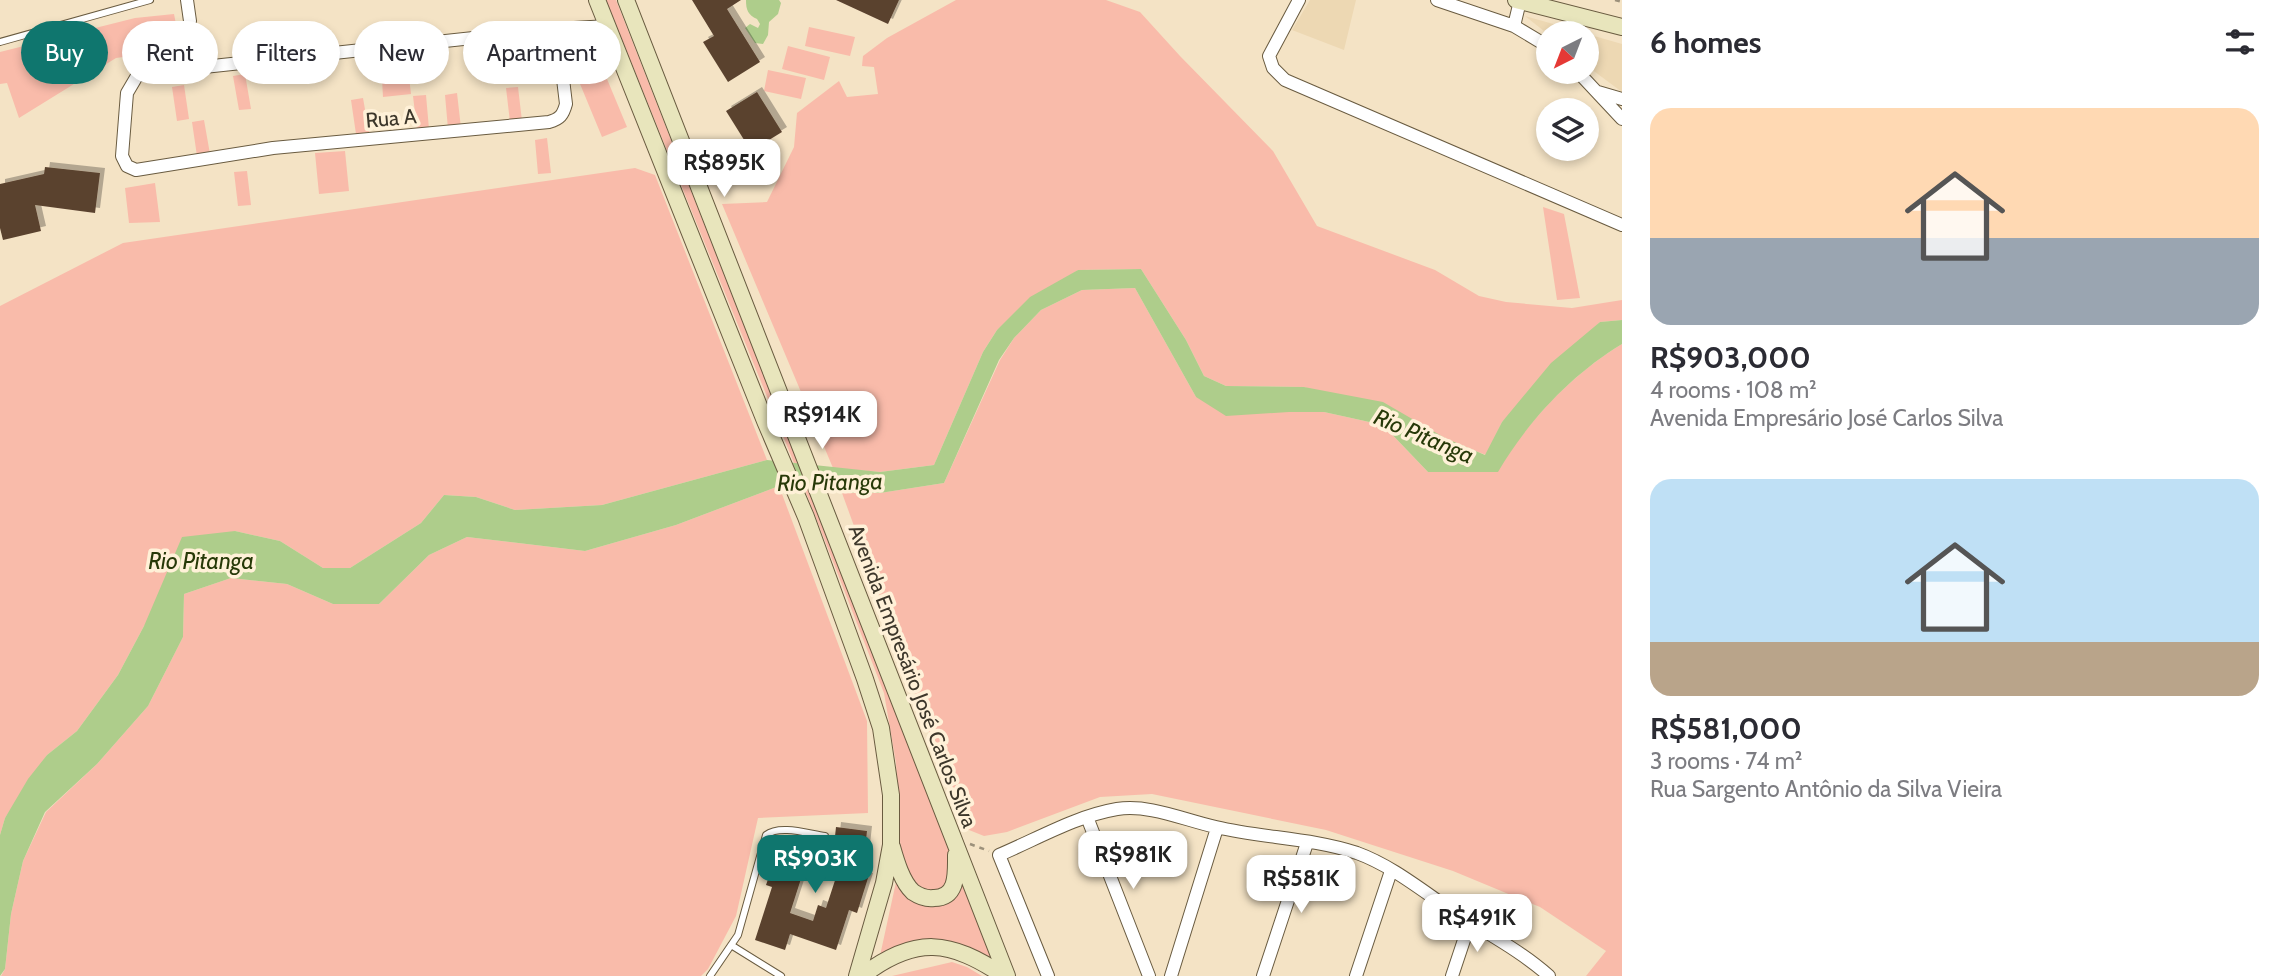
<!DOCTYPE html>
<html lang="en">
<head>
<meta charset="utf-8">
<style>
  :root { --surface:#fff; --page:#f7f7f7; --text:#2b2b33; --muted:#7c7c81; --accent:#0f766e }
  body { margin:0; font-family:Cabin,sans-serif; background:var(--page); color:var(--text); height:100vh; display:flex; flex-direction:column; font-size:26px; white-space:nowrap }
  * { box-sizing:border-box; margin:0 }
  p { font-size:23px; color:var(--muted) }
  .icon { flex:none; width:38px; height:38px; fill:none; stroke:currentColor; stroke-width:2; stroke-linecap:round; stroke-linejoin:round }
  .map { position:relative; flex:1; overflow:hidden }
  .sheet { display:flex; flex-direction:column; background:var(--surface); width:665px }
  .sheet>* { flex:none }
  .top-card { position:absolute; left:21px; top:21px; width:665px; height:63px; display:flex; gap:14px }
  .needle { width:46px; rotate:222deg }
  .fabs { position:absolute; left:1536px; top:21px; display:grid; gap:14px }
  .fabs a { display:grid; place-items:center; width:63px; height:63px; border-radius:50%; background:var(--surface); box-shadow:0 4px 10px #0003; font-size:35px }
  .price { position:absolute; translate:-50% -60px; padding:0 16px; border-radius:14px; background:#fff; color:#222; font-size:23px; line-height:46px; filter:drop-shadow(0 2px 4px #0008) }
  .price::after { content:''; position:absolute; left:50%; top:42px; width:21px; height:16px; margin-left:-10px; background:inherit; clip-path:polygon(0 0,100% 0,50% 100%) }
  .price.on { background:var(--accent); color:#fff }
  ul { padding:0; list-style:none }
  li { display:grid; align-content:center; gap:14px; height:371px; padding:0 28px }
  li span { display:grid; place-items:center; height:217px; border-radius:21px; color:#555 }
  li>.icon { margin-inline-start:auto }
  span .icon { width:126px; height:126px; fill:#fffc; stroke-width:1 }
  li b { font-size:30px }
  h2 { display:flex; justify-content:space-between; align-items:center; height:84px; padding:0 28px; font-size:30px }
  .pill { padding:0 24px; border-radius:32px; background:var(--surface); box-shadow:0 4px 10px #0003; font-size:24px; line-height:63px }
  .pill.on { background:var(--accent); color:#fff }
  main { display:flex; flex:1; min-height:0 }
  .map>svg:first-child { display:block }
</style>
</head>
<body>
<main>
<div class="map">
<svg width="1622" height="976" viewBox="0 0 1622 976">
  <defs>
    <filter id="shadow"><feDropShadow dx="5" dy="-5" stdDeviation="0" flood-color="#0004"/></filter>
  </defs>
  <rect width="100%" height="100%" fill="#f4e3c5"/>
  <path fill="#edd8b3" d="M1310,0H1356L1344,50L1292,30Z
    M1525,16L1585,33L1549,35Z
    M1587,34L1622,44V92L1587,66Z"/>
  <path fill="#f9bbaa" d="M606,0H616L994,962L948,946L878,965L901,859L896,763L884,693L811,505Z
    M956,0H1106L1140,12L1180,56L1273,151L1317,226L1435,270L1479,296L1506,302L1572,308L1622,300V320L1600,322L1502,422L1486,455L1304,387L1226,386L1204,376L1186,340L1141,269L1078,270L997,330L983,352L934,465L880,472L833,468L722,204L767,202L794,147L797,113L839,81L847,97L878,94L874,67L862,66L863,56L887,38Z
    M174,14L181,49L116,58L19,118L7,83L0,84V52L135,18Z
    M809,27L855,37L850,56L805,46Z
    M788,46L830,57L824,80L782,69Z
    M407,59L411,94L383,97L381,61Z
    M602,67L627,127L602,137L578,79Z
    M768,70L806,78L801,99L764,91Z
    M245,74L251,109L239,110L233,76Z
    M184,85L189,119L177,121L172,87Z
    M518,87L522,121L510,122L506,88Z
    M457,93L461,128L448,129L445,95Z
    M426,95L429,129L417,130L413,96Z
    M363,98L369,132L356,134L351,100Z
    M204,120L210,154L197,156L192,122Z
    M547,138L551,173L538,174L535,140Z
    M345,151L349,191L319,194L315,153Z
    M635,168L655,175L767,460L602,505L515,510L476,497L444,495L421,523L350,568H323L280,541L235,531L144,626L118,675L77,731L47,755L5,818L0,835V306L123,243Z
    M247,171L251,205L238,206L234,172Z
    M155,183L160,222L129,223L125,188Z
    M1543,207L1564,214L1580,298L1557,300Z
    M1135,288L1196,397L1289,412H1324L1383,425L1428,472H1497C1527,422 1572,374 1622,344V976H1586L1606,951L1540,907L1453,871L1326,830L1152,794L1100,797L1007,832L984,836L964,828L842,493H880L944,483L1000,360L1014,338L1041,310L1082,290Z
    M779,486L867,721L868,813L758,818L736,916L708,969L701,976H1L5,969L11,914L23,861L46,812L97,764L148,706L183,637L184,594L231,578L287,584L333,604H379L429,555L467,537L585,551L676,525Z
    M952,962L967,967L982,976H892Z"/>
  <path fill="#aecd8b" d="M746,0H779L781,3L778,14L769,22L768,35L763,44L755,43L745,28L750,24L758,28L760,24L757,19C748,15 746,10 746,0Z
    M1141,269L1186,340L1204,376L1226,386L1304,387L1383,402L1445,438L1485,455L1502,422L1551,363L1600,322L1622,320V344C1572,374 1527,422 1498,472H1428L1383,425L1324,412H1289L1226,416L1196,397L1135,288L1082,290L1041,310L1014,338L999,360L944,483L880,493H841L779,486L676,525L585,551L467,537L429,555L379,604H333L287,584L231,578L184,594L183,637L148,706L97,764L45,812L23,861L11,914L5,969L0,976V835L5,818L28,779L47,755L77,731L118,675L144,626L182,537L235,531L280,541L323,568H350L421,523L444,495L476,497L515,510L602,505L767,460L880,472L934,465L983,352L997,330L1030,297L1078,270Z"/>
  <path fill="#5a422f" filter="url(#shadow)" d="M692,0H741L727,9L760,62L728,82L703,42L714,36Z
    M836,0H899L888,24Z
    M757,92L782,132L751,151L726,111Z
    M45,167L100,173L95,213L35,205L41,231L3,240L0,228V184L44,174Z
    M836,827L867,831L862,876L868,878L857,913L849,910L836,950L790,934L785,950L755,940L772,887L766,885L778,851L807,860L790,913L813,921L818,905L826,908L840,865L832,864Z"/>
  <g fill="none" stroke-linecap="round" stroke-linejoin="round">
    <g stroke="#695b40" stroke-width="8">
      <path id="lane" d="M0,42L150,0
        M731,945L781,976
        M710,976L738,935L766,835C780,824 809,834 825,836"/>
    </g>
    <g stroke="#695b40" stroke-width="14">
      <path id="street" d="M187,0L190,21
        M1299,0L1269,56L1273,68L1285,80L1622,225
        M1437,0L1514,26L1549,47
        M1514,26L1520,1
        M557,29L566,104C563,115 560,119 549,122L273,148L136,170L127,166L122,156L127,93L137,76L148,73L557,29L608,26
        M1578,72L1622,119
        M1598,92L1622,99
        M1087,817L1149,976
        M1048,976L999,855C1037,839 1076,816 1117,809C1150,804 1184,820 1216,827C1262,838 1312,838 1357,853C1393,866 1425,893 1457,914C1488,934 1521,951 1549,976
        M1171,976L1217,828
        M1263,976L1307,843
        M1356,976L1391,871
        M1452,976L1470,922"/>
    </g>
    <g stroke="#695b40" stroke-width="18">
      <path id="secondary" d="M597,0L765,421L806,517L865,679L881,728L891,795V845L884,883L857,976
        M626,0L1007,976
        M1516,0L1622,27
        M892,847C896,861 902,882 913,892C919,896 927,899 934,898C958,898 956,873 956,855
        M862,976C916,935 950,940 1004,976"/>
    </g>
    <path stroke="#9c917b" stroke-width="2.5" stroke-dasharray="5 5" stroke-linecap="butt" d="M1615,0L1622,2
      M970,844L989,851"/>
    <use href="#lane" stroke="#fff" stroke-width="6"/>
    <use href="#street" stroke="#fff" stroke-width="12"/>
    <use href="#secondary" stroke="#e8e5bc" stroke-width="16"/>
  </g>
  <g text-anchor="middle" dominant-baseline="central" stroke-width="7" stroke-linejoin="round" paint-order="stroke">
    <g font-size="21" fill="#3d372b" stroke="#fff1d8">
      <text transform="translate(391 118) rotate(-5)">Rua A</text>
      <text transform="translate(913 676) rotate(69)">Avenida Empresário José Carlos Silva</text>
    </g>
    <g font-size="23" font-style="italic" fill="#273908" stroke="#fff1d8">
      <text transform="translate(1424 436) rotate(23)">Rio Pitanga</text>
      <text transform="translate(830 482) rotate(-1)">Rio Pitanga</text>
      <text x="201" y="561">Rio Pitanga</text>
    </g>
  </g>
</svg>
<div class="fabs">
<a><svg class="needle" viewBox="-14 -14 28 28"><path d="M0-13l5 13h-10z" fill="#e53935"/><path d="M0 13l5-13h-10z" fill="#7c7c81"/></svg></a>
<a><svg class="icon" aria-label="layers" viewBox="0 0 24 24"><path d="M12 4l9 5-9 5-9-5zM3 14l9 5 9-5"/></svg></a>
</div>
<b class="price" style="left:724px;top:199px">R$895K</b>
<b class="price" style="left:822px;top:451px">R$914K</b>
<b class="price" style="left:1133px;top:891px">R$981K</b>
<b class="price on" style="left:815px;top:895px">R$903K</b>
<b class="price" style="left:1301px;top:915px">R$581K</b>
<b class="price" style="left:1477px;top:954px">R$491K</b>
<div class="top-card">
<a class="pill on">Buy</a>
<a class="pill">Rent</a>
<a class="pill">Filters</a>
<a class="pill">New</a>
<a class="pill">Apartment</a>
</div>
</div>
<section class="sheet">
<h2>6 homes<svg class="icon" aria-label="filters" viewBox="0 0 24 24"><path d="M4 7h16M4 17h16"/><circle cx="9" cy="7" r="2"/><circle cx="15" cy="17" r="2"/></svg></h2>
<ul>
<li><span style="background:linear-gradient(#ffd9b3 60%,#9aa5b1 0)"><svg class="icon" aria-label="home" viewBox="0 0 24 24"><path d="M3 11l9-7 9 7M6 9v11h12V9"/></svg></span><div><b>R$903,000</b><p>4 rooms · 108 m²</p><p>Avenida Empresário José Carlos Silva</p></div></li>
<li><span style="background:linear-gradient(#bfe0f5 75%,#b9a48a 0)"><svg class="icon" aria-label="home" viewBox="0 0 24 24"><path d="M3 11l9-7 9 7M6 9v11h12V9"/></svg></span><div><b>R$581,000</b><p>3 rooms · 74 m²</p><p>Rua Sargento Antônio da Silva Vieira</p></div></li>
</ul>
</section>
</main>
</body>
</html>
